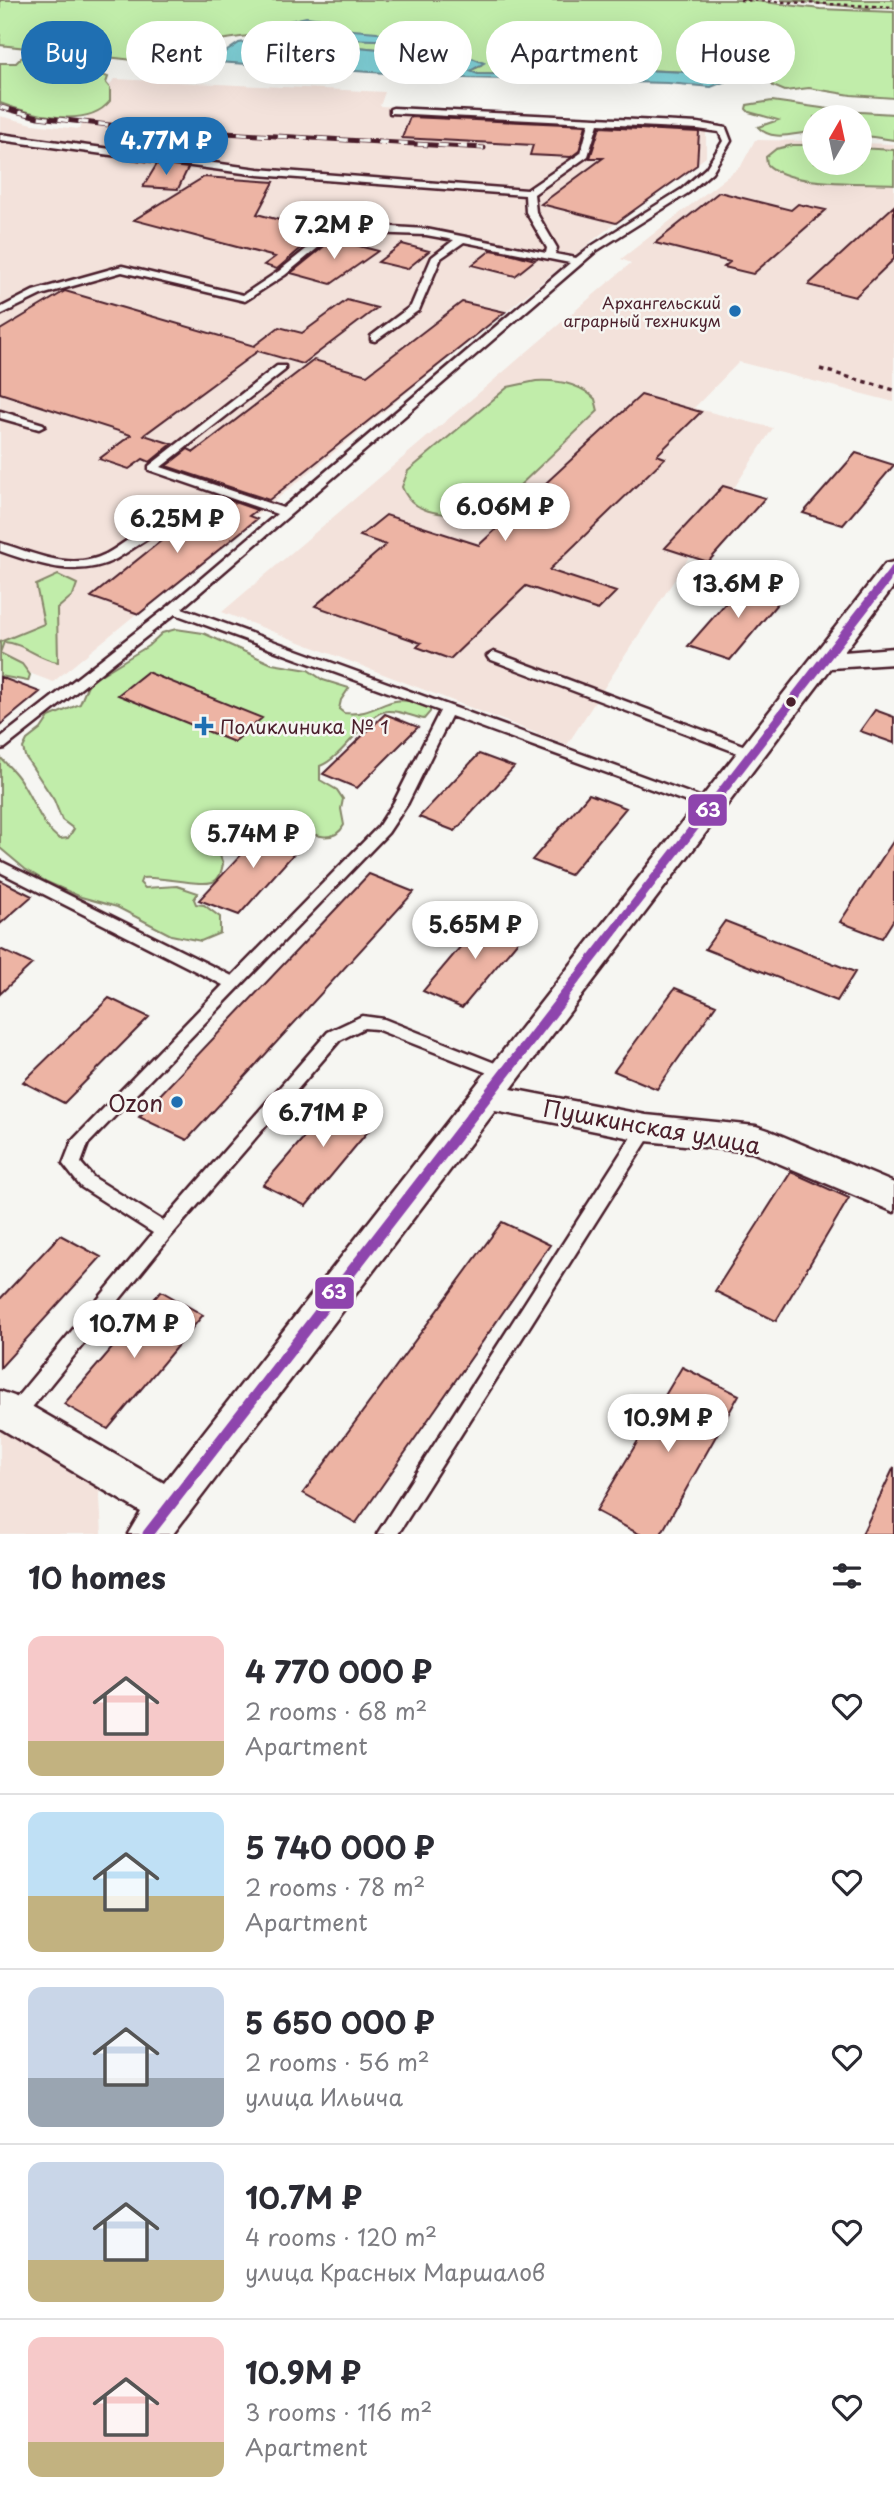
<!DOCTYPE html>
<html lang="en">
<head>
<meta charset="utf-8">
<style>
  :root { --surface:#fff; --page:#f7f7f7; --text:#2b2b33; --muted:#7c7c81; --line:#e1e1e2; --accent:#1f6fb2 }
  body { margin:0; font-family:"Playpen Sans",sans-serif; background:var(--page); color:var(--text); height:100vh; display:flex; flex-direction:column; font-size:26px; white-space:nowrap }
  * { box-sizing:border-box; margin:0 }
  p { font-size:23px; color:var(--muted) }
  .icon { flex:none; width:38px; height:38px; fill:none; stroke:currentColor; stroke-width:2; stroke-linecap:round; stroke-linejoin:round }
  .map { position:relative; height:1534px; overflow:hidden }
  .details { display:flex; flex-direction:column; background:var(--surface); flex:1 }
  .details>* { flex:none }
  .top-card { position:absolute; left:21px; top:21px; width:852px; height:63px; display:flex; gap:14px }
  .needle { width:46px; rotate:9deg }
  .tools { position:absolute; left:802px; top:105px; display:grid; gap:14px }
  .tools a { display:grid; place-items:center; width:70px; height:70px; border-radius:50%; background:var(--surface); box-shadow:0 7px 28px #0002; font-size:35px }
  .price { position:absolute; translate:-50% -60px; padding:0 16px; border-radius:24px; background:#fff; color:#222; font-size:23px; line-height:46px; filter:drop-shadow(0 2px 4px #0008) }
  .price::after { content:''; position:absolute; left:50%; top:42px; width:21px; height:16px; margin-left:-10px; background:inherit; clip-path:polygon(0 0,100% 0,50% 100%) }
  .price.current { background:var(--accent); color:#fff }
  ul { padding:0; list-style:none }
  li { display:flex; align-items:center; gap:21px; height:175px; padding:0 28px }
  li+li { border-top:2px solid var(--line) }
  li span { display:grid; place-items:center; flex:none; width:196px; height:140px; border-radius:14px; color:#555 }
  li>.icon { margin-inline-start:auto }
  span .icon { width:84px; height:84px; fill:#fffc; stroke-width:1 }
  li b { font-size:30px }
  h2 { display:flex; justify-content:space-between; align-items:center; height:84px; padding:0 28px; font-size:30px }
  .pill { padding:0 24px; border-radius:32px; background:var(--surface); box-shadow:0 7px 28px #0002; font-size:24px; line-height:63px }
  .pill.current { background:var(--accent); color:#fff }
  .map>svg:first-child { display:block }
</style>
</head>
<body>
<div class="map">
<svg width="894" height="1534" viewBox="0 0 894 1534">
  <rect width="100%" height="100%" fill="#f6f6f2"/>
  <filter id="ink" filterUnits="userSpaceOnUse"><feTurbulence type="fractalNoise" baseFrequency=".0143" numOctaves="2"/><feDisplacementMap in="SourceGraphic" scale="14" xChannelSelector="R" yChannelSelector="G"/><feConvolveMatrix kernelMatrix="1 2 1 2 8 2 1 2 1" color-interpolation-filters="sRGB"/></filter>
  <g filter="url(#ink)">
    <path fill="#f3e2db" d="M114,79L385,92L380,106L706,122V157L601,234L53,682L0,662V116L33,124L79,129Z
      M755,140L814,141V163H859V143L894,144V402L739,362L694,408L773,428L567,745L222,612L631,263L621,259L741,166Z
      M0,1420L99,1480L102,1534H0Z"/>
    <path fill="#c1edaa" stroke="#86866a" stroke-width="2" fill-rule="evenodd" d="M0,0H748L820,9L894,12V98L851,95L809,88L785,91L773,86L768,77L754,73L753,79L749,81L734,78L733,74L601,68H581L567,75L478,74L469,71L481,66L472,58L284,40H256L255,35L219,40L205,36L189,47L151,62L0,45ZM306,17C320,19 330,25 343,29C358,34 373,29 387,38L381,40L331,37L290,31Z
      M781,0H894V8H866Z
      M22,57L46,61L57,67H80L108,77L106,83L110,88V101C87,130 29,114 0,103V63H16Z
      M772,101L843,111L894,114V140L859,135V117H814V132C796,132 773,143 758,127L778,120L749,112L746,109L747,105Z
      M793,145H814V163H859V148L894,150V184C862,182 789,187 767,164L766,157L776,149Z
      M536,381C557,380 579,383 595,399L598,411L497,507C469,517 415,522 402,487L408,471L508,387Z
      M58,575L77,584L73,595L57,609L58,662C38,660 24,643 4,642L0,653V642L44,624L36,585Z
      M176,629L203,633L272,664L308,670L323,680L349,688L341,700L339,709L344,713C382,717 384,688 430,707V712L424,719C412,717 400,710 387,711C367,712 344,757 320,766V780L337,790L343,799L341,809L344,825C330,853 293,821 273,822C249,823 245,859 218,850L223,864C222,869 220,877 216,880C208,889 158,875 142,878L140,883L145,888L177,886L198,893L194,899L196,904L204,905L220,917V933L201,941L171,935L117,907L81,897L47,882L25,869L0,848V757C5,763 10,767 15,773C30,790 41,828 60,839L68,838L74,829L62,820L54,800L25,756L23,748L27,740L41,729L49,717L80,704L89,682L148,646L162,633Z
      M0,653L22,664L30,675L28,681L0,676Z"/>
    <path fill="#81d2d9" stroke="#6b8a93" stroke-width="2" d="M306,17L323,19L341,29L377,32L388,38L381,40C354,39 297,41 276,24Z
      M256,40H285L472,58L484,63L470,71L478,74L567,75L574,73V70L591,68L733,74L734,78L711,87L668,83L464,78L216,62L214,60L239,43Z"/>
    <path fill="#edb4a4" stroke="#4a1f2b" stroke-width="2" d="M410,117L586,125L579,151L571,157L530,155L533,145L402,138Z
      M600,127L699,132L697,165L616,223L541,204L603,158H590Z
      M157,164L188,168L178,189L143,187Z
      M204,177L274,182L257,214L321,231L277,269L264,265L275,257L134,220Z
      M719,192L791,210L798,204L826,210L753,274L724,267L730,262L655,243Z
      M894,206V259L855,297L808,285Z
      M333,239L378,251L331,284L291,273Z
      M402,244L429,251L407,269L378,262Z
      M491,250L513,254L535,260L515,276L472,265Z
      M65,291L254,346L279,327L302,333L347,300L377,308L303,364L258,351L144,435L172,444L150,462L143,459L129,469L99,459L131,435L0,393V330Z
      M462,302L505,312L269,500L166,466L188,449L194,452L314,360L367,375Z
      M641,395L701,412L657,455L665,458L549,570L616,592L598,610L526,586L450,659L417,647L421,643L315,606L386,545L360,536L386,515L479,545Z
      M856,453L894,465L843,525L803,513Z
      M723,486L765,498L708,562L665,548Z
      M217,496L257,510L249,516L257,519L139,614L91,597Z
      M747,579L787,592L730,660L688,646Z
      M147,672L262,718L234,742L118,695Z
      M0,677L40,692L0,725Z
      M875,710L894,717V743L860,731Z
      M385,714L418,727L357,788L323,774Z
      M479,754L514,767L455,831L419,817Z
      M589,794L626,808L570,875L532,860Z
      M269,825L307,839L239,915L199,900Z
      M894,840V919L882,938L840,922Z
      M369,874L414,892L187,1140L139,1117Z
      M0,880L32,896L0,924Z
      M488,914L527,930L462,1008L423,991Z
      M725,921L855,972L837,1001L705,949Z
      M0,949L32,964L0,994Z
      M675,988L716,1005L657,1089L614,1071Z
      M109,998L149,1017L64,1103L23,1082Z
      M342,1093L384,1112L306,1206L263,1185Z
      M791,1172L849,1198L776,1321L715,1291Z
      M502,1222L550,1245L356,1523L303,1493Z
      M60,1235L101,1257L0,1368V1299Z
      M161,1291L203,1315L108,1429L64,1404Z
      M682,1367L739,1395L661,1534H639L596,1511Z
      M894,1467V1534H862Z"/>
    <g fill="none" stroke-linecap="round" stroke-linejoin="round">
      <g stroke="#4a1f2b" stroke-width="5">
        <path id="lane" d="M393,108L698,123L726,128L731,141L712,172L688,193L596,251L182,608L716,803L718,806L711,811L706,809L451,716L408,803L388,833L88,1144L81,1163L93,1177L163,1221L328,1032L362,1016L384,1019L510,1069L512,1073L510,1077L504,1079L498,1077L376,1029L364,1028L340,1040L171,1236L21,1421L14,1423L7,1421L4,1415L7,1409L153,1233L81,1187L63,1164L72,1141L223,985L0,872V861L232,976L378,827L394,802L440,711L175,614L5,748L0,749V738L169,606L277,514L149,470V466L277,366H285V370L161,467L283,508L570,263L464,242L441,258L419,310L375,341L371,340V336L411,306L432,257L454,240L426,235L337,232L285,275L245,301L122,272L41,295L0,315V308L33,291L122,266L243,295L279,271L335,226L359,225L426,229L546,253L547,248L526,212L525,195L258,175L0,140V134L258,169L527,190L581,153L589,123L390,113V109ZM598,124L698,129L719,132L723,141L706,168L682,189L590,247L576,258L555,254L557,248L536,212L534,194L588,156Z
          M0,411L43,424L45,426L39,429L0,418Z
          M148,529L154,533L152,536C140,543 128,552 116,559C78,579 37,564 0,551V543C35,553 70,572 106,554C120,547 133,534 148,529Z
          M494,652L756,750L758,753L756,756H746L489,659L487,656Z
          M646,1121L652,1123L655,1128L652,1133L398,1534H377L640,1123Z"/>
      </g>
      <g stroke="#4a1f2b" stroke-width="5">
        <path id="street" d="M894,562V586L844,652L894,648V664L831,668L511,1089L646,1115L756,1126L768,1130L894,1183V1212L752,1152L646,1141L495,1111L173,1534H128L141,1512L0,1428V1391L14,1396L164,1483L885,564Z"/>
      </g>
      <path stroke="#4a1f2b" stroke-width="2.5" stroke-dasharray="3.5 3.5" stroke-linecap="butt" d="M740,0L894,7"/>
      <path stroke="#4a1f2b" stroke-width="3.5" stroke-dasharray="4.5 4.5" stroke-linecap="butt" d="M820,369L894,390"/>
      <use href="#lane" fill="#f6f6f2" fill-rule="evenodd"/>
      <use href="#street" fill="#f6f6f2" fill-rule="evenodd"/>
      <g stroke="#4a1f2b" stroke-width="5">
        <path id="rail" d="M0,107L38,117L136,128L484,148"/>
      </g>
      <use href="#rail" stroke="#f6f6f2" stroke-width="3.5" stroke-dasharray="10" stroke-linecap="butt"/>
      <g stroke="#f6f6f2" stroke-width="11">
        <path id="bus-1-far2" d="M884,582L894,569"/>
      </g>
      <g stroke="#f6f6f2" stroke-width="14">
        <path id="bus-1-far1" d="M561,999L886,580"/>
      </g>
      <g stroke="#f6f6f2" stroke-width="17">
        <path id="bus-1" d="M148,1534L563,998"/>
      </g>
      <use href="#bus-1-far2" stroke="#8e44ad" stroke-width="7"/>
      <use href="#bus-1-far1" stroke="#8e44ad" stroke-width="9"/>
      <use href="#bus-1" stroke="#8e44ad" stroke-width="11"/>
    </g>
  </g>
  <g fill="#1f6fb2" stroke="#f6f6f2" stroke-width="2.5">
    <circle cx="735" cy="311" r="7"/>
    <path d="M200.5 715.5h7v7h7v7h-7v7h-7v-7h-7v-7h7z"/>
    <circle cx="177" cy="1102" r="7"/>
  </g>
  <circle fill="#4a1f2b" stroke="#f6f6f2" stroke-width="2.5" cx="791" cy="702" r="6"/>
  <g text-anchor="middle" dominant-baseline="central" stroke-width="5" stroke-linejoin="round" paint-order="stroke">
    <g font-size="16" fill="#4a1f2b" stroke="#f6f6f2" text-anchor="end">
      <text x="721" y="302">Архангельский<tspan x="721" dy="18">аграрный техникум</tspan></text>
    </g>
    <g font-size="19" fill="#4a1f2b" stroke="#f6f6f2" text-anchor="start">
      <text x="220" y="726">Поликлиника № 1</text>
    </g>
    <g font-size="23" fill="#4a1f2b" stroke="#f6f6f2" text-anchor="end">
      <text x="163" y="1102">Ozon</text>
    </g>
    <g font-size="23" fill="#4a1f2b" stroke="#f6f6f2">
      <text transform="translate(652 1126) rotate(10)">Пушкинская улица</text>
    </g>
  </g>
  <g stroke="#f6f6f2" stroke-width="2.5">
    <rect x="687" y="793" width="41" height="34" rx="7" fill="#8e44ad"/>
    <rect x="314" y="1276" width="41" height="34" rx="7" fill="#8e44ad"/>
  </g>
  <g font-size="19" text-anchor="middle" font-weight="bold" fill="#fff">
    <text x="708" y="817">63</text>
    <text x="334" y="1299">63</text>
  </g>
</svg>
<div class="tools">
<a><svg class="needle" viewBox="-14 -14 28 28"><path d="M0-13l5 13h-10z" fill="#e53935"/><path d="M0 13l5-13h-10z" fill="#7c7c81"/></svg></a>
</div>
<b class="price current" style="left:166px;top:177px">4.77M ₽</b>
<b class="price" style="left:334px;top:261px">7.2M ₽</b>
<b class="price" style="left:505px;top:543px">6.06M ₽</b>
<b class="price" style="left:177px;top:555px">6.25M ₽</b>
<b class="price" style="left:738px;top:620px">13.6M ₽</b>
<b class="price" style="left:253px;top:870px">5.74M ₽</b>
<b class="price" style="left:475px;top:961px">5.65M ₽</b>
<b class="price" style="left:323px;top:1149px">6.71M ₽</b>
<b class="price" style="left:134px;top:1360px">10.7M ₽</b>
<b class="price" style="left:668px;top:1454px">10.9M ₽</b>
<div class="top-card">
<a class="pill current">Buy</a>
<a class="pill">Rent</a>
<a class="pill">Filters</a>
<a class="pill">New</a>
<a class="pill">Apartment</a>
<a class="pill">House</a>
</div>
</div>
<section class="details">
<h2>10 homes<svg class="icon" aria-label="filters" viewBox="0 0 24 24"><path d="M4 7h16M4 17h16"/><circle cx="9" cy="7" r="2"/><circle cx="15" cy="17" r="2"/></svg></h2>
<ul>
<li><span style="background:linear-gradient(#f6c9c9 75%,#c2b280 0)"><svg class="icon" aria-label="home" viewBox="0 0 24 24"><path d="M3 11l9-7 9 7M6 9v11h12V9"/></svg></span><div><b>4 770 000 ₽</b><p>2 rooms · 68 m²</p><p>Apartment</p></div><svg class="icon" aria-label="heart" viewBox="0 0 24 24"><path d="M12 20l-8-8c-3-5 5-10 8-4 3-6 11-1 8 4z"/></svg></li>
<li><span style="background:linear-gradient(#bfe0f5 60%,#c2b280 0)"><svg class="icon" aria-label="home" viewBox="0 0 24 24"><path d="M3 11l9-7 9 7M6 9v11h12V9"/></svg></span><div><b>5 740 000 ₽</b><p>2 rooms · 78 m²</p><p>Apartment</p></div><svg class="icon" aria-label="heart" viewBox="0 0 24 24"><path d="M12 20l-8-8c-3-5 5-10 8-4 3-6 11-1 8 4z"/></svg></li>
<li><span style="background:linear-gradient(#c9d6e8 65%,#9aa5b1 0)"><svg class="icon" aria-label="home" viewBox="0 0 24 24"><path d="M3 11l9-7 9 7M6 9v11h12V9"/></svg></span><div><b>5 650 000 ₽</b><p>2 rooms · 56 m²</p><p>улица Ильича</p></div><svg class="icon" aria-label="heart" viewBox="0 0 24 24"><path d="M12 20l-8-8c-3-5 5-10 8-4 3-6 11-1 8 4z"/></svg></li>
<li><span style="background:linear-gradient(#c9d6e8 70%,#c2b280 0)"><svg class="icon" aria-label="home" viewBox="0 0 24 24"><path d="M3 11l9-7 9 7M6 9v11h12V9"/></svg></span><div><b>10.7M ₽</b><p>4 rooms · 120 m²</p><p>улица Красных Маршалов</p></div><svg class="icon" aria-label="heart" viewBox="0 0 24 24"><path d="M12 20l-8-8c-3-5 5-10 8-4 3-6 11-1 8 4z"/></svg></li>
<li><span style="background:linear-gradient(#f6c9c9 75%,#c2b280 0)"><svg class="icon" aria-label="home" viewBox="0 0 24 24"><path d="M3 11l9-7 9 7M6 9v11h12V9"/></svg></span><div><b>10.9M ₽</b><p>3 rooms · 116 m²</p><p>Apartment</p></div><svg class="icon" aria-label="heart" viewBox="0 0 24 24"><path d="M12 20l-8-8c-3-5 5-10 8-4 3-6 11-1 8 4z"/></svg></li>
</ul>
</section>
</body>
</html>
